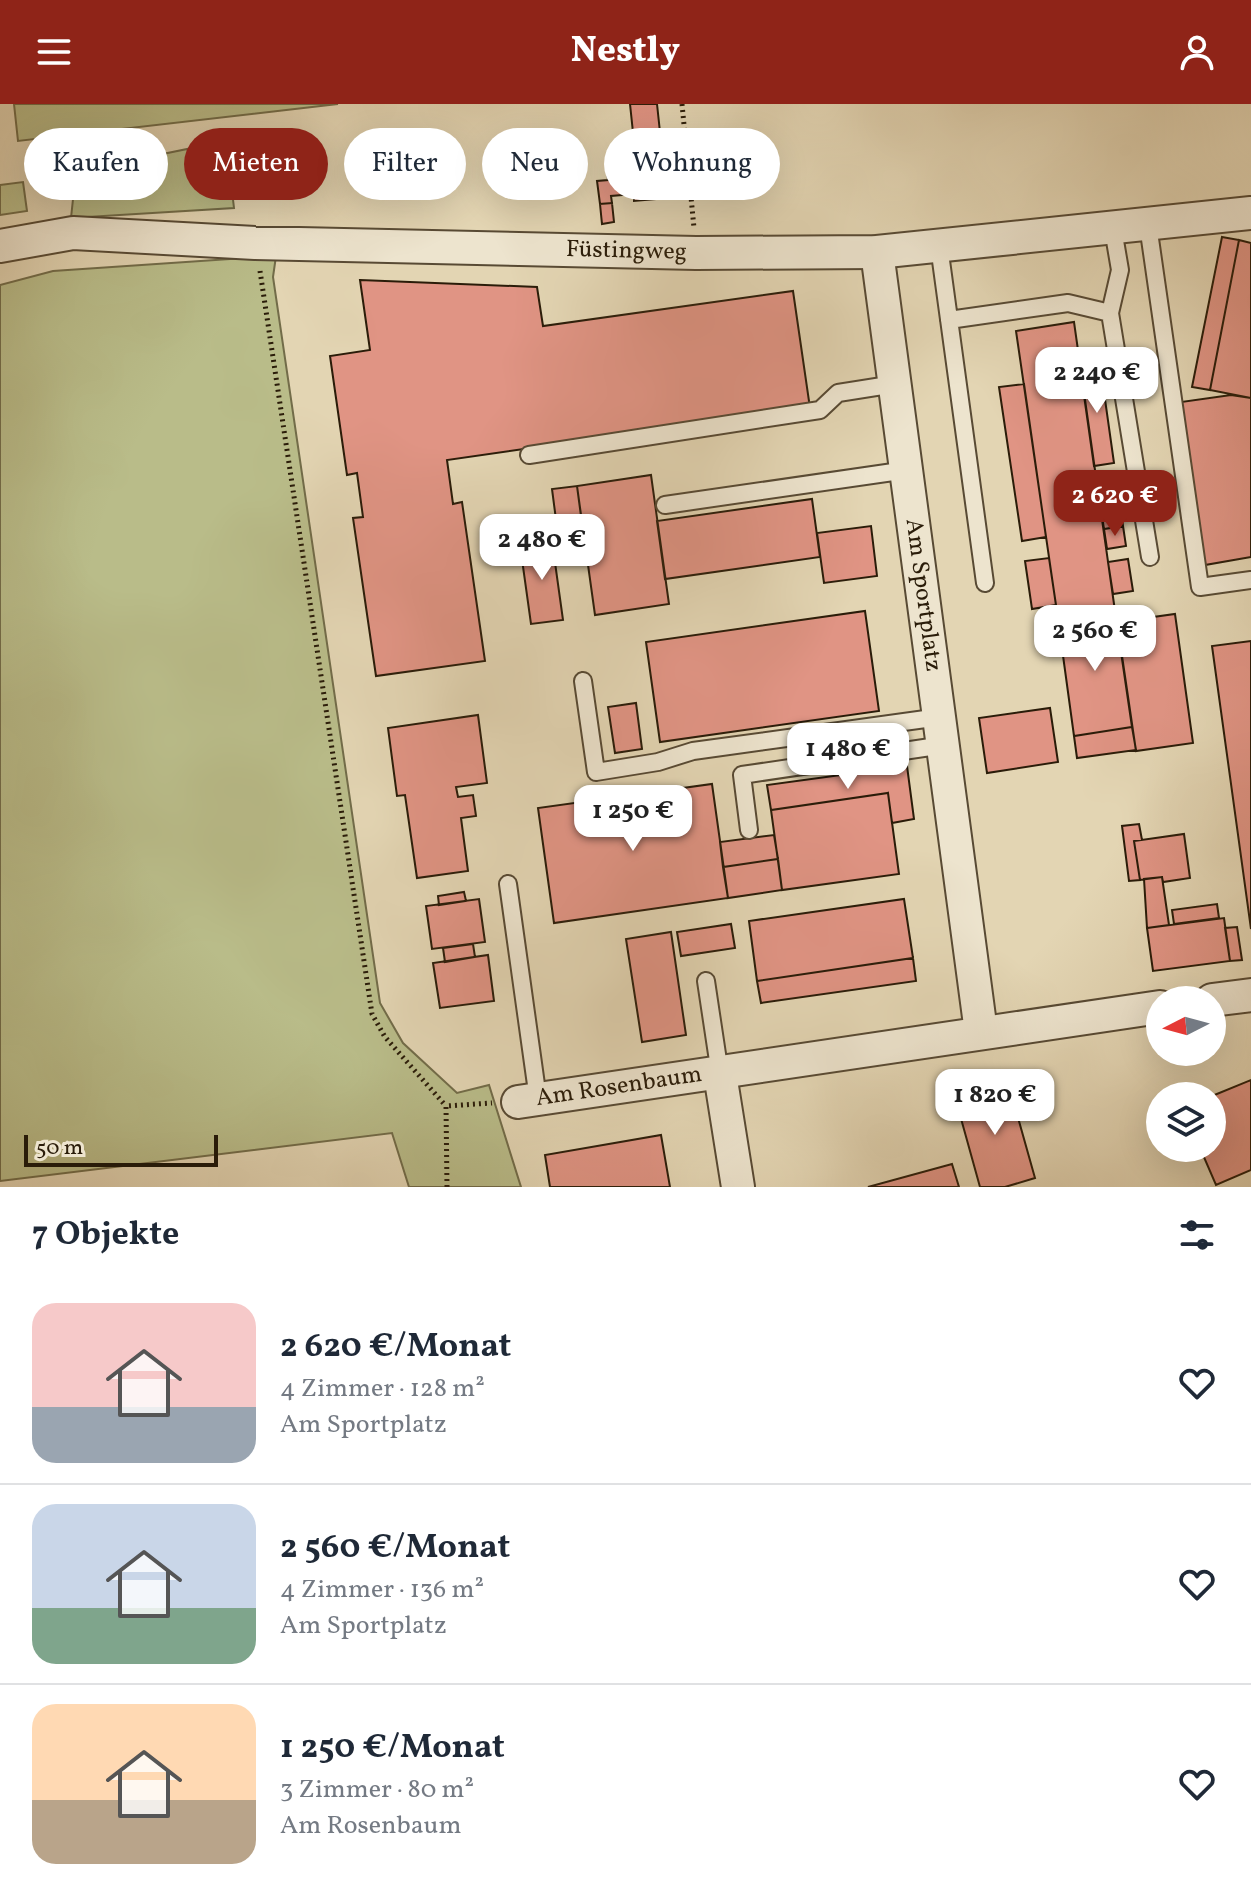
<!DOCTYPE html>
<html lang="de">
<head>
<meta charset="utf-8">
<style>
  :root { --surface:#fff; --page:#f2f2f3; --text:#1f2937; --muted:#747a83; --line:#e0e1e3; --accent:#8f2418 }
  body { margin:0; font-family:Vollkorn,serif; background:var(--page); color:var(--text); height:100vh; display:flex; flex-direction:column; font-size:30px; white-space:nowrap }
  * { box-sizing:border-box; margin:0 }
  p { font-size:26px; color:var(--muted) }
  .icon { flex:none; width:44px; height:44px; fill:none; stroke:currentColor; stroke-width:2; stroke-linecap:round; stroke-linejoin:round }
  .map { position:relative; height:1083px; overflow:hidden }
  .sheet { display:flex; flex-direction:column; background:var(--surface); flex:1 }
  .sheet>* { flex:none }
  .top-card { position:absolute; left:24px; top:24px; width:800px; height:72px; display:flex; gap:16px }
  .needle { width:52px; rotate:264deg }
  .controls { position:absolute; left:1146px; top:882px; display:grid; gap:16px }
  .controls a { display:grid; place-items:center; width:80px; height:80px; border-radius:50%; background:var(--surface); box-shadow:0 8px 32px #0002; font-size:40px }
  .scale { position:absolute; left:24px; bottom:20px; width:194px; box-sizing:border-box; padding-left:8px; border:4px solid #2a1c09; border-top:0; font-size:22px; line-height:28px; white-space:nowrap; color:#2a1c09; -webkit-text-stroke:6px #ede4ce; paint-order:stroke }
  .price { position:absolute; translate:-50% -68px; padding:0 18px; border-radius:16px; background:#fff; color:#222; font-size:26px; line-height:52px; filter:drop-shadow(0 2px 4px #0008) }
  .price::after { content:''; position:absolute; left:50%; top:48px; width:24px; height:18px; margin-left:-12px; background:inherit; clip-path:polygon(0 0,100% 0,50% 100%) }
  .price.active { background:var(--accent); color:#fff }
  ul { padding:0; list-style:none }
  li { display:flex; align-items:center; gap:24px; height:200px; padding:0 32px }
  li+li { border-top:2px solid var(--line) }
  li span { display:grid; place-items:center; flex:none; width:224px; height:160px; border-radius:24px; color:#555 }
  li>.icon { margin-inline-start:auto }
  span .icon { width:96px; height:96px; fill:#fffc; stroke-width:1 }
  li b { font-size:34px }
  h2 { display:flex; justify-content:space-between; align-items:center; height:96px; padding:0 32px; font-size:34px }
  .tag { padding:0 28px; border-radius:36px; background:var(--surface); box-shadow:0 8px 32px #0002; font-size:28px; line-height:72px }
  .tag.active { background:var(--accent); color:#fff }
  header { display:flex; justify-content:space-between; align-items:center; height:104px; padding:0 32px; background:var(--accent); color:#fff; font-size:36px; font-weight:800 }
  .map>svg:first-child { display:block }
</style>
</head>
<body>
<header><svg class="icon" aria-label="menu" viewBox="0 0 24 24"><path d="M4 6h16M4 12h16M4 18h16"/></svg>Nestly<svg class="icon" aria-label="person" viewBox="0 0 24 24"><circle cx="12" cy="8" r="4"/><path d="M4 21q1-7 8-7t8 7"/></svg></header>
<div class="map">
<svg width="1251" height="1083" viewBox="0 0 1251 1083">
  <rect width="100%" height="100%" fill="#e3d5b3"/>
  <filter id="stains"><feTurbulence type="fractalNoise" baseFrequency=".0025" numOctaves="4"/><feColorMatrix values="0 0 0 0 .2 0 0 0 0 .09 0 0 0 0 .02 0 0 0 .5 -.17"/></filter>
  <radialGradient id="worn" r=".72"><stop offset=".6" stop-color="#630" stop-opacity="0"/><stop offset="1" stop-color="#630" stop-opacity=".3"/></radialGradient>
  <path fill="#b9bc89" stroke="#726c49" stroke-width="2" d="M14,0H338L18,37Z
    M226,37L234,104L71,114L74,86L90,65Z
    M23,78L27,107L0,111V81Z
    M276,152L273,173L380,899L403,939L457,989L489,981L521,1083H409L392,1029L0,1077V181L53,167Z"/>
  <path fill="#e09484" stroke="#2a1c09" stroke-width="2" d="M630,0H657L667,94L634,97V90L611,92L612,99L600,100L597,77L608,76L606,60L636,57Z
    M612,99L614,118L602,120L600,100Z
    M1222,133L1239,136L1210,286L1192,283Z
    M1239,136L1251,139V294L1210,286Z
    M360,176L537,183L543,222L793,187L810,304L447,356L453,400L462,398L485,557L376,572L353,414L363,413L357,369L347,371L330,252L370,246Z
    M1074,218L1115,507L1058,515L1016,227Z
    M1100,260L1114,359L1094,362L1080,263Z
    M1024,280L1046,433L1022,437L999,283Z
    M1231,291L1251,294V453L1205,461L1181,298Z
    M651,371L669,500L595,511L577,382Z
    M577,382L583,427L558,431L552,385Z
    M1119,390L1123,422L1104,425L1099,393Z
    M812,395L820,453L665,475L657,417Z
    M871,422L877,472L824,479L817,429Z
    M1123,422L1126,442L1107,445L1104,425Z
    M552,437L563,516L531,520L520,441Z
    M1049,454L1056,501L1032,505L1025,457Z
    M1128,455L1133,487L1113,490L1108,458Z
    M865,507L879,607L660,638L646,538Z
    M1115,507L1132,623L1074,632L1058,515Z
    M1175,510L1193,639L1136,647L1117,518Z
    M1251,537V825L1212,542Z
    M636,599L642,645L615,649L608,603Z
    M1050,604L1058,658L987,669L979,614Z
    M478,611L487,679L456,683L458,693L473,691L476,712L461,714L468,767L417,774L405,691L397,692L388,624Z
    M1132,623L1136,646L1077,654L1074,632Z
    M907,662L914,715L892,719L888,689L771,706L767,681Z
    M712,680L728,794L554,819L538,704Z
    M888,689L899,770L782,786L771,706Z
    M1139,720L1142,736L1134,737L1140,776L1129,777L1122,722Z
    M1184,730L1190,774L1163,778L1162,773L1140,776L1134,737Z
    M774,731L778,755L723,763L720,738Z
    M778,755L782,786L728,794L723,763Z
    M1162,773L1169,821L1147,824L1144,775Z
    M464,788L466,797L439,801L438,792Z
    M479,795L485,838L432,845L426,802Z
    M904,795L913,854L757,877L749,817Z
    M1217,800L1219,814L1174,820L1172,806Z
    M1224,814L1230,857L1153,867L1147,824Z
    M731,820L735,844L681,852L677,828Z
    M1237,823L1242,856L1230,857L1225,824Z
    M671,828L686,931L642,938L626,835Z
    M473,840L475,853L445,858L443,844Z
    M488,851L494,897L440,904L433,859Z
    M913,854L916,877L761,899L757,877Z
    M1251,976V1066L1216,1081L1200,1044H1212V992Z
    M1008,978L1035,1074L1005,1083H980L955,993Z
    M661,1031L670,1083H550L545,1051Z
    M952,1060L959,1083H868Z"/>
  <g fill="none" stroke-linecap="round" stroke-linejoin="round">
    <g stroke="#584a34" stroke-width="20">
      <path id="lane" d="M1148,121L1200,483L1251,476
        M1113,125L1120,166L1110,209L1150,453
        M939,142L985,479
        M949,216L1068,199L1110,209
        M529,351L820,306L838,289L895,280
        M665,401L907,366
        M583,577L596,668L658,658L693,647L940,613
        M749,726L742,671L944,641
        M508,780L538,995
        M706,877L720,970"/>
    </g>
    <g stroke="#584a34" stroke-width="36">
      <g id="street">
        <path id="s1" d="M0,142L73,129L255,139L696,149L877,148L1251,109"/>
        <path id="s2" d="M877,148L981,928"/>
        <path d="M1212,896L1251,891"/>
        <path d="M720,970L738,1083"/>
        <path id="s3" d="M518,998L1160,903"/>
      </g>
    </g>
    <path stroke="#2a1c09" stroke-width="5" stroke-dasharray="2 4" stroke-linecap="butt" d="M682,0L694,124
      M260,167L372,910L385,933L446,1002
      M447,1083L446,1002L492,999"/>
    <use href="#lane" stroke="#ede4ce" stroke-width="16"/>
    <use href="#street" stroke="#ede4ce" stroke-width="32"/>
  </g>
  <g text-anchor="middle" dominant-baseline="central" stroke-width="6" stroke-linejoin="round" paint-order="stroke">
    <g font-size="24" fill="#2a1c09" stroke="#ede4ce">
      <text stroke="none"><textPath href="#s1" startOffset="628">Füstingweg</textPath></text>
      <text stroke="none"><textPath href="#s2" startOffset="346">Am Sportplatz</textPath></text>
      <text stroke="none"><textPath href="#s3" startOffset="102">Am Rosenbaum</textPath></text>
    </g>
  </g>
  <rect width="100%" height="100%" filter="url(#stains)"/>
  <rect width="100%" height="100%" fill="url(#worn)"/>
</svg>
<div class="controls">
<a><svg class="needle" viewBox="-14 -14 28 28"><path d="M0-13l5 13h-10z" fill="#e53935"/><path d="M0 13l5-13h-10z" fill="#747a83"/></svg></a>
<a><svg class="icon" aria-label="layers" viewBox="0 0 24 24"><path d="M12 4l9 5-9 5-9-5zM3 14l9 5 9-5"/></svg></a>
</div>
<div class="scale">50 m</div>
<b class="price" style="left:1097px;top:311px">2 240 €</b>
<b class="price active" style="left:1115px;top:434px">2 620 €</b>
<b class="price" style="left:542px;top:478px">2 480 €</b>
<b class="price" style="left:1095px;top:569px">2 560 €</b>
<b class="price" style="left:848px;top:687px">1 480 €</b>
<b class="price" style="left:633px;top:749px">1 250 €</b>
<b class="price" style="left:995px;top:1033px">1 820 €</b>
<div class="top-card">
<a class="tag">Kaufen</a>
<a class="tag active">Mieten</a>
<a class="tag">Filter</a>
<a class="tag">Neu</a>
<a class="tag">Wohnung</a>
</div>
</div>
<section class="sheet">
<h2>7 Objekte<svg class="icon" aria-label="filters" viewBox="0 0 24 24"><path d="M4 7h16M4 17h16"/><circle cx="9" cy="7" r="2"/><circle cx="15" cy="17" r="2"/></svg></h2>
<ul>
<li><span style="background:linear-gradient(#f6c9c9 65%,#9aa5b1 0)"><svg class="icon" aria-label="home" viewBox="0 0 24 24"><path d="M3 11l9-7 9 7M6 9v11h12V9"/></svg></span><div><b>2 620 €/Monat</b><p>4 Zimmer · 128 m²</p><p>Am Sportplatz</p></div><svg class="icon" aria-label="heart" viewBox="0 0 24 24"><path d="M12 20l-8-8c-3-5 5-10 8-4 3-6 11-1 8 4z"/></svg></li>
<li><span style="background:linear-gradient(#c9d6e8 65%,#7fa58c 0)"><svg class="icon" aria-label="home" viewBox="0 0 24 24"><path d="M3 11l9-7 9 7M6 9v11h12V9"/></svg></span><div><b>2 560 €/Monat</b><p>4 Zimmer · 136 m²</p><p>Am Sportplatz</p></div><svg class="icon" aria-label="heart" viewBox="0 0 24 24"><path d="M12 20l-8-8c-3-5 5-10 8-4 3-6 11-1 8 4z"/></svg></li>
<li><span style="background:linear-gradient(#ffd9b3 60%,#b9a48a 0)"><svg class="icon" aria-label="home" viewBox="0 0 24 24"><path d="M3 11l9-7 9 7M6 9v11h12V9"/></svg></span><div><b>1 250 €/Monat</b><p>3 Zimmer · 80 m²</p><p>Am Rosenbaum</p></div><svg class="icon" aria-label="heart" viewBox="0 0 24 24"><path d="M12 20l-8-8c-3-5 5-10 8-4 3-6 11-1 8 4z"/></svg></li>
</ul>
</section>
</body>
</html>
